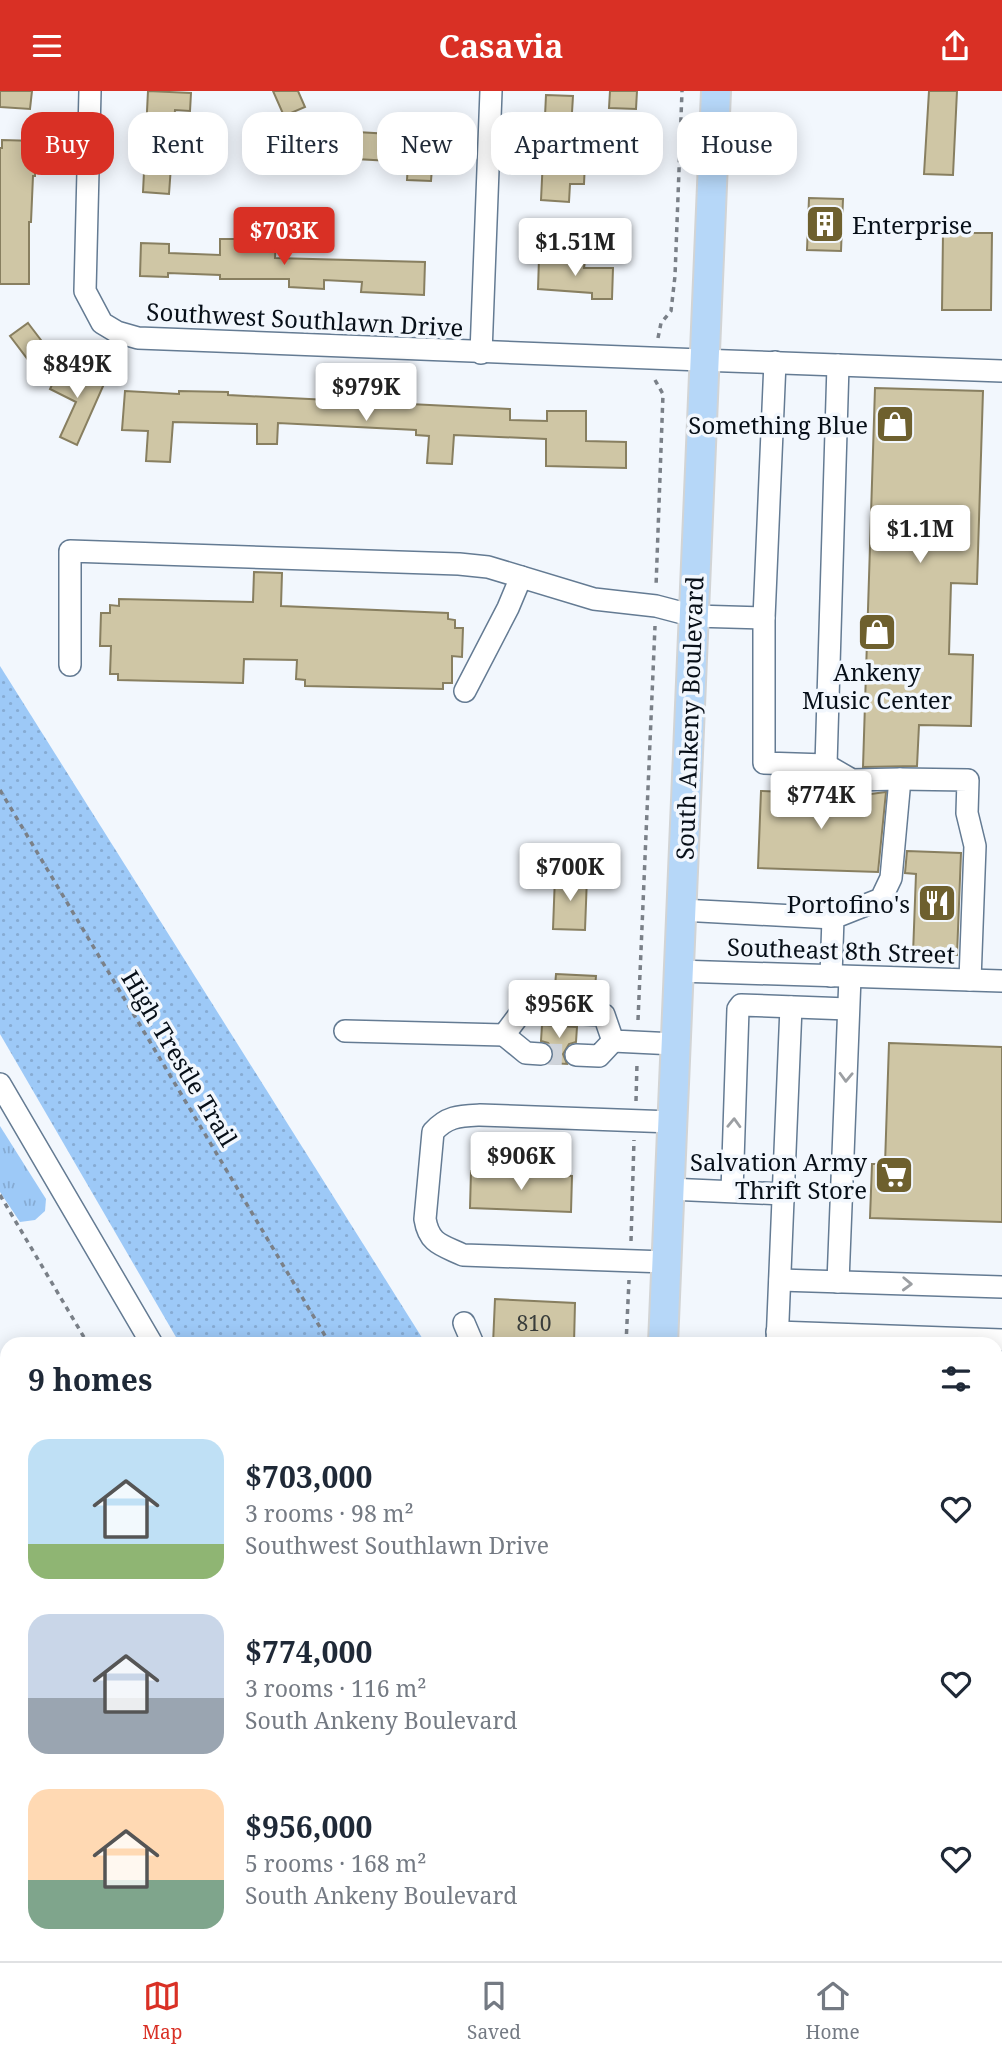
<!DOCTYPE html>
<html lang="en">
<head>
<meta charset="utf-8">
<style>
	:root { --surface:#fff; --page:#f6f6f7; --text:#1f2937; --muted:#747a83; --line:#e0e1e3; --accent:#d93025 }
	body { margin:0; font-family:"Noto Serif",serif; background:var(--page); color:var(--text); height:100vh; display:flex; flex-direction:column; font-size:26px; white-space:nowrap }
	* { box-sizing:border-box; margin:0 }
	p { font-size:23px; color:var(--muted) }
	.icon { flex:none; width:38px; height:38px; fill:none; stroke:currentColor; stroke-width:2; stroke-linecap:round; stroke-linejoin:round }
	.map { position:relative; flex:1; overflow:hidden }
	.sheet { position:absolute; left:0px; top:1246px; width:1003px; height:625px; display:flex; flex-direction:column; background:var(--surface); border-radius:21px 21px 0 0; box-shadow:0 4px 18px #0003 }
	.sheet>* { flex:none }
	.top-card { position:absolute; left:21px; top:21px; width:961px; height:63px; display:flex; gap:14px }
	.price { position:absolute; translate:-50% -60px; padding:0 16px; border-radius:7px; background:#fff; color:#222; font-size:23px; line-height:46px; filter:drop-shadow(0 2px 4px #0008) }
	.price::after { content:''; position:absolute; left:50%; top:42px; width:21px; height:16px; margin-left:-10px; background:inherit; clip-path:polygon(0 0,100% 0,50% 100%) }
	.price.active { background:var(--accent); color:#fff }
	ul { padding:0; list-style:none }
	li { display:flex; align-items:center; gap:21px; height:175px; padding:0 28px }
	li span { display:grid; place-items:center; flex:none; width:196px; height:140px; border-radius:21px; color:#555 }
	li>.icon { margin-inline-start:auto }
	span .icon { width:84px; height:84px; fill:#fffc; stroke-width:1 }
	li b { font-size:30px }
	h2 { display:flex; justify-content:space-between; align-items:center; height:84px; padding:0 28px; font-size:30px }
	.pill { padding:0 24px; border-radius:21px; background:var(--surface); box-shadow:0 4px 18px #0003; font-size:24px; line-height:63px }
	.pill.active { background:var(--accent); color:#fff }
	header { display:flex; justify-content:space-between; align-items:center; height:91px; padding:0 28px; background:var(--accent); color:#fff; font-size:32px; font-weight:700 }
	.tabs { display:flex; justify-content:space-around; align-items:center; height:98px; border-top:2px solid var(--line); background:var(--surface); font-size:19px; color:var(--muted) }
	.tabs a { display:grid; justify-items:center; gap:4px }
	.tabs .active { color:var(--accent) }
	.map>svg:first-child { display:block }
	.grass { fill:url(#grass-tufts) }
	.park { fill:url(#park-dots) }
	.garden { fill:#9dc9f7 }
	.building { fill:#cfc6a5; stroke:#887f60; stroke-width:2 }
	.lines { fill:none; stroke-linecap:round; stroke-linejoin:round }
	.minor-tunnel { stroke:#cfd4db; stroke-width:21; stroke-dasharray:21 10; stroke-linecap:butt }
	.minor-casing { stroke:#647b93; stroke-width:24 }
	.major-casing { stroke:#d2d4d5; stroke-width:32 }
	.path { stroke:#7a8088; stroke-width:3.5; stroke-dasharray:5 5; stroke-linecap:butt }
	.minor { stroke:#fff; stroke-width:21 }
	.major { stroke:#b6d7f8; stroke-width:28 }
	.oneway { stroke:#9c9fa3 }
	.labels { text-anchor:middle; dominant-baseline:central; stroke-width:7; stroke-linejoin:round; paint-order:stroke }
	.number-label { font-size:21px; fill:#393d3b }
	.poi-label { font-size:24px; fill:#070f18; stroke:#f2f7fd; text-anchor:end }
	.street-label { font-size:24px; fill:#070f18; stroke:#f2f7fd }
</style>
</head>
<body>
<header><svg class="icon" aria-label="menu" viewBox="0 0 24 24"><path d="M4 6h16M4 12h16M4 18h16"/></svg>Casavia<svg class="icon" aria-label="share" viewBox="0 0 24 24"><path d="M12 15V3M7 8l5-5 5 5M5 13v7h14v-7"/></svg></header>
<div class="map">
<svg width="1002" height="1870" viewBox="0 0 1002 1870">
	<defs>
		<pattern id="grass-tufts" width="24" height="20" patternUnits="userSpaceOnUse" patternTransform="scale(1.75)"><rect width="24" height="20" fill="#9dc9f7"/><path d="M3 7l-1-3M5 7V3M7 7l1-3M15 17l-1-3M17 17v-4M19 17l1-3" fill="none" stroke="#86abd3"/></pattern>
		<pattern id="park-dots" width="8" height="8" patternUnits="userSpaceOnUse" patternTransform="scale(1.75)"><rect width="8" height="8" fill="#9dc9f7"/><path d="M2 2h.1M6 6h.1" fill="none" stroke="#86abd3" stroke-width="1.8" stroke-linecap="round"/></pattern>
	</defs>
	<rect width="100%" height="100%" fill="#f2f7fd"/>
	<g class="grass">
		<path d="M 0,1035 L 46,1108 L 45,1120 L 35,1129 L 20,1131 L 0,1101 Z"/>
		<path d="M 7,1464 L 7,1689 L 0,1688 L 0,1465 Z"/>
		<path d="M 190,1864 L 294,1864 L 295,1870 L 191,1870 Z"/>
	</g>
	<g class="park">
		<path d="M 0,575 L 426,1253 L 180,1253 L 0,943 Z"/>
		<path d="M 363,1864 L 609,1864 L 609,1870 L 364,1870 Z"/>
		<path d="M 673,1864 L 755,1864 L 759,1870 L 673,1870 Z"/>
	</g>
	<path class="garden" d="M 0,1688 L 7,1689 L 7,1864 L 190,1864 L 191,1870 L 0,1870 Z"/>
	<g class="building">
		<path d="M 0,0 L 32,0 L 30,18 L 0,16 Z"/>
		<path d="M 148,0 L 191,2 L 190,20 L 175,19 L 169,103 L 143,101 Z"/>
		<path d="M 273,0 L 298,0 L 305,16 L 284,25 Z"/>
		<path d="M 610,0 L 637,0 L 636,18 L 609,17 Z"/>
		<path d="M 929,0 L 957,0 L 953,84 L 924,83 Z"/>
		<path d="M 546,4 L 573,5 L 569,70 L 585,71 L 584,93 L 570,93 L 569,111 L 541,109 Z"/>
		<path d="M 357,41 L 390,43 L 389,47 L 434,50 L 431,90 L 407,89 L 408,71 L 356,68 Z"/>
		<path d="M 2,49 L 36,50 L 35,85 L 33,85 L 31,131 L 29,131 L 29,193 L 0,193 L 0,57 L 2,57 Z"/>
		<path d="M 809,107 L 843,108 L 841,160 L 807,159 Z"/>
		<path d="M 943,142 L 992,142 L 991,219 L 942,219 Z"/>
		<path d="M 220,148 L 276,148 L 275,167 L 425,171 L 424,204 L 361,201 L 362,191 L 324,189 L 324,198 L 289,196 L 289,188 L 220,188 L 220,184 L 168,182 L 168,186 L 140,185 L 141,152 L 169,153 L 169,162 L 220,164 Z"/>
		<path d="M 539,167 L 585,170 L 584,177 L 613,177 L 612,208 L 592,208 L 592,202 L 538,198 Z"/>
		<path d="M 28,232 L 47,257 L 29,270 L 10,245 Z"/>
		<path d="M 62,273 L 104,293 L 77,354 L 60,346 L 76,311 L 50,298 Z"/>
		<path d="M 875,297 L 983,300 L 977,493 L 951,492 L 949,563 L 973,564 L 971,635 L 919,634 L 917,675 L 863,676 Z"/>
		<path d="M 125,300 L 179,303 L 179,300 L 228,301 L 228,304 L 510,318 L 510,329 L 547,330 L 547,320 L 586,320 L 586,350 L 626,351 L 626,377 L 546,375 L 546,348 L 454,344 L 452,373 L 427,372 L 429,345 L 416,344 L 416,339 L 278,332 L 277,353 L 257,353 L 257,333 L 173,331 L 170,371 L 146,370 L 148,340 L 122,339 Z"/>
		<path d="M 254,481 L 282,482 L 281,515 L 448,522 L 448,528 L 455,529 L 455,537 L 463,537 L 462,566 L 452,565 L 452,592 L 443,592 L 443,598 L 305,595 L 305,589 L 296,588 L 297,569 L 244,568 L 243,592 L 118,589 L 118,583 L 110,583 L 111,555 L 100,555 L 101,522 L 110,522 L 110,514 L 119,515 L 119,508 L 253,511 Z"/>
		<path d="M 761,700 L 863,704 L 886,701 L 878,781 L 758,777 Z"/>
		<path d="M 907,760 L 961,762 L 957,864 L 913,863 L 916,783 L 905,782 Z"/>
		<path d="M 555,785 L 587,786 L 585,839 L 553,838 Z"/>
		<path d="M 556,883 L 596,885 L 594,910 L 554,908 Z"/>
		<path d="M 542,934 L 577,936 L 576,951 L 569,953 L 563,963 L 567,973 L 550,972 L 554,965 L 553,958 L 548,952 L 541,950 Z"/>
		<path d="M 889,952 L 1002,956 L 1002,1131 L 870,1127 L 872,1073 L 885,1073 Z"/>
		<path d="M 471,1080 L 572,1085 L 571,1121 L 470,1117 Z"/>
		<path d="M 495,1208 L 575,1212 L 574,1253 L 493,1253 Z"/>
	</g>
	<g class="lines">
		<path class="minor-tunnel" d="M 541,963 L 576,964"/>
		<g class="minor-casing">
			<g id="minor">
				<path d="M 90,0 L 85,200 L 102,232 L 117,241 L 138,247 C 426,260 714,269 1002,280"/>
				<path d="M 481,262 L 491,0"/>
				<path d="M 775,271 L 764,527 L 764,672 L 826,674 L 838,274"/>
				<path d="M 70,574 L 70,460 L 459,473 L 488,476 L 594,508 L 656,515 L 694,525 L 764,527"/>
				<path d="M 465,600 L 508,517 L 521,486"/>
				<path d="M 826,674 L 852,689 L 900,688 L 891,787 L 881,808 L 833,827 L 831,885"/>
				<path d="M 900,688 L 968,689 L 967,722 L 975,755 L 970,889"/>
				<path d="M 681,819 L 833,827"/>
				<path d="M 678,880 L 1002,890"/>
				<path d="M 345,940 L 504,944 L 522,920 L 604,924 L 613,950 L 675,953"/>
				<path d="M 504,944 L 526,962 L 541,963"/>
				<path d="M 576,964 L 599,965 L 613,950"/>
				<path d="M 0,993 L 152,1253"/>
				<path d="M 669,1098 L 783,1103"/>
				<path d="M 732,1100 L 738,918 L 741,914 L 848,918"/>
				<path d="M 666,1171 L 463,1164 C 442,1154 429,1153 425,1128 L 433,1041 C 447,1025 460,1025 480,1024 L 672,1031"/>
				<path d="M 780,1189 L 1002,1196"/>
				<path d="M 838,1191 L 850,886"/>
				<path d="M 464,1232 L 473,1253"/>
				<path d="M 777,1241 L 1002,1249"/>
				<path d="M 777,1253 L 791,916"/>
				<path d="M 996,1299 L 1002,1299"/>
				<path d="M 996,1468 L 1002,1468"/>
				<path d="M 996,1512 L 1002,1512"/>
				<path d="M 996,1594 L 1000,1587 L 1002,1568"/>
				<path d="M 996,1791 L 1002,1791"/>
				<path d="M 328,1864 L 328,1870"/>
				<path d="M 826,1864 L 829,1870"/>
			</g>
		</g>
		<g class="major-casing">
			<g id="major">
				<path d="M 663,1253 L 716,0"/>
				<path d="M 638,1870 L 639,1864"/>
			</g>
		</g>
		<g class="path">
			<path d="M 658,247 L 661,232 L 671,220 L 675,185 L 682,0"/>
			<path d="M 655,289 L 663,303 L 656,496"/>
			<path d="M 0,699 L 330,1253"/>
			<path d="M 638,929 L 655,535"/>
			<path d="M 636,1010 L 637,972"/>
			<path d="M 0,1104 L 88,1253"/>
			<path d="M 631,1150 L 634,1049"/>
			<path d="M 626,1253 L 629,1189"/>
			<path d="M 299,1864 L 300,1870"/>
			<path d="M 676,1864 L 676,1870"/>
			<path d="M 415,1870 L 415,1864"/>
		</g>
		<use href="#minor" class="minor"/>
		<use href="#major" class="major"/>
	</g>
	<defs><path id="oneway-chevron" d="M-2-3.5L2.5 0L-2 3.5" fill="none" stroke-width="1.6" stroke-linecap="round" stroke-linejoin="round" transform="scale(1.75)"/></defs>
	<g class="oneway">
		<use href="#oneway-chevron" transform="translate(846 986) rotate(92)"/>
		<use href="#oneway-chevron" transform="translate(734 1032) rotate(-88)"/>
		<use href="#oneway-chevron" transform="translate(907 1193) rotate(2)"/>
	</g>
	<defs>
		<g id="building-square" transform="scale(2.0125)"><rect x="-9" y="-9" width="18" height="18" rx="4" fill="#6e602e" stroke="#f2f7fd"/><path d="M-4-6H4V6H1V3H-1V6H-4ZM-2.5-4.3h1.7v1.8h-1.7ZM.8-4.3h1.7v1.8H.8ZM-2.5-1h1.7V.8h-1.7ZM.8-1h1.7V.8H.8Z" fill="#fff"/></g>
		<g id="shop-square" transform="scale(2.0125)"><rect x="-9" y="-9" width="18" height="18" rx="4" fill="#6e602e" stroke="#f2f7fd"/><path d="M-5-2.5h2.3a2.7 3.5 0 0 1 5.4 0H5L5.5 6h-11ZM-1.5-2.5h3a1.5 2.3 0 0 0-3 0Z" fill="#fff"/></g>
		<g id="restaurant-square" transform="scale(2.0125)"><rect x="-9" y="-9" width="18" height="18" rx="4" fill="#6e602e" stroke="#f2f7fd"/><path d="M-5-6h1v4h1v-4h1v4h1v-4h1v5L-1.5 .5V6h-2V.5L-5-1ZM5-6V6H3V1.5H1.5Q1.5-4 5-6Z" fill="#fff"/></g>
		<g id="supermarket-square" transform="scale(2.0125)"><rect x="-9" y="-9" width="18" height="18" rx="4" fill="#6e602e" stroke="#f2f7fd"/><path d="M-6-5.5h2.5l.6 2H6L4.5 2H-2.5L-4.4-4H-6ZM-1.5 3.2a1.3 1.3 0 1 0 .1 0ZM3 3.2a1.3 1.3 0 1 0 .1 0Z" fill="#fff"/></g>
	</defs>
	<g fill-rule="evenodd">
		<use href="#building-square" x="825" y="133"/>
		<use href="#shop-square" x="895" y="333"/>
		<use href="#shop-square" x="877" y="541"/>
		<use href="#restaurant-square" x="937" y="812"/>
		<use href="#supermarket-square" x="894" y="1084"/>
	</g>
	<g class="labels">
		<g class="number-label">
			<text x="534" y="1232">810</text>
		</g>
		<g class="poi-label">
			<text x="852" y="133" text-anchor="start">Enterprise</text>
			<text x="868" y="333">Something Blue</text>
			<text x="877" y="580" text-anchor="middle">Ankeny<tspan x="877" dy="28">Music Center</tspan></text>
			<text x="910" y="812">Portofino's</text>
			<text x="867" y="1070">Salvation Army<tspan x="867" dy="28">Thrift Store</tspan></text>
		</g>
		<g class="street-label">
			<text transform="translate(305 228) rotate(3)">Southwest Southlawn Drive</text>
			<text transform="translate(689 627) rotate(-88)">South Ankeny Boulevard</text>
			<text transform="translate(841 859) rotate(2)">Southeast 8th Street</text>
			<text transform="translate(180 967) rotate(59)">High Trestle Trail</text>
		</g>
	</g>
</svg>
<b class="price active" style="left:284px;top:176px">$703K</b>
<b class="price" style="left:575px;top:187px">$1.51M</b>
<b class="price" style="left:77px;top:309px">$849K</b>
<b class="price" style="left:366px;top:332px">$979K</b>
<b class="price" style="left:920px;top:474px">$1.1M</b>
<b class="price" style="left:821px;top:740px">$774K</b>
<b class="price" style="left:570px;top:812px">$700K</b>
<b class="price" style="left:559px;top:949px">$956K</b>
<b class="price" style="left:521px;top:1101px">$906K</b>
<div class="top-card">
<a class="pill active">Buy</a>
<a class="pill">Rent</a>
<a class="pill">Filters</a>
<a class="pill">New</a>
<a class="pill">Apartment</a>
<a class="pill">House</a>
</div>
<section class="sheet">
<h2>9 homes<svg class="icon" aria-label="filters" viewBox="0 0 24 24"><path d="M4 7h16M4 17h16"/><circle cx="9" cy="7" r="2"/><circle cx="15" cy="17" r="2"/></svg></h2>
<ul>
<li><span style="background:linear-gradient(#bfe0f5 75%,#8fb573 0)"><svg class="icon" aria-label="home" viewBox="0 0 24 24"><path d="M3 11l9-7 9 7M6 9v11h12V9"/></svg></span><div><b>$703,000</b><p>3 rooms · 98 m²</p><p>Southwest Southlawn Drive</p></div><svg class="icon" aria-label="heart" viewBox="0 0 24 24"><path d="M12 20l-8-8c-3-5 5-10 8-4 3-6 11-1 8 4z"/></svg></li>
<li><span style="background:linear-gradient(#c9d6e8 60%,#9aa5b1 0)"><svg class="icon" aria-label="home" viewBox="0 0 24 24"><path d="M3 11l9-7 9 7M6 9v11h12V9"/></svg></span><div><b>$774,000</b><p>3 rooms · 116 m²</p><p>South Ankeny Boulevard</p></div><svg class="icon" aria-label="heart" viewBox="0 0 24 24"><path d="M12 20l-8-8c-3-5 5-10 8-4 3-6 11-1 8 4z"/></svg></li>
<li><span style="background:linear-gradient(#ffd9b3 65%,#7fa58c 0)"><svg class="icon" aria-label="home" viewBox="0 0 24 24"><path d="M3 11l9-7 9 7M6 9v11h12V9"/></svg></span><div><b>$956,000</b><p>5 rooms · 168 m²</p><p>South Ankeny Boulevard</p></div><svg class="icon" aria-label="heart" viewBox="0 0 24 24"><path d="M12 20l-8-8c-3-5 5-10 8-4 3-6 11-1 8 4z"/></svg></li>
</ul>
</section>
</div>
<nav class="tabs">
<a class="active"><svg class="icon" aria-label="map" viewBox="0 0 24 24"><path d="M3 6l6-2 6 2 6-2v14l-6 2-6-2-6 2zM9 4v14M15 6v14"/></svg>Map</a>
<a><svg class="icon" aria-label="saved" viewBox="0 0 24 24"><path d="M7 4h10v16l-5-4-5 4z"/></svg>Saved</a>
<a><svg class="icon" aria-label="home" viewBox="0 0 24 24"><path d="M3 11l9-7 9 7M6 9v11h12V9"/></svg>Home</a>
</nav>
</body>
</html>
